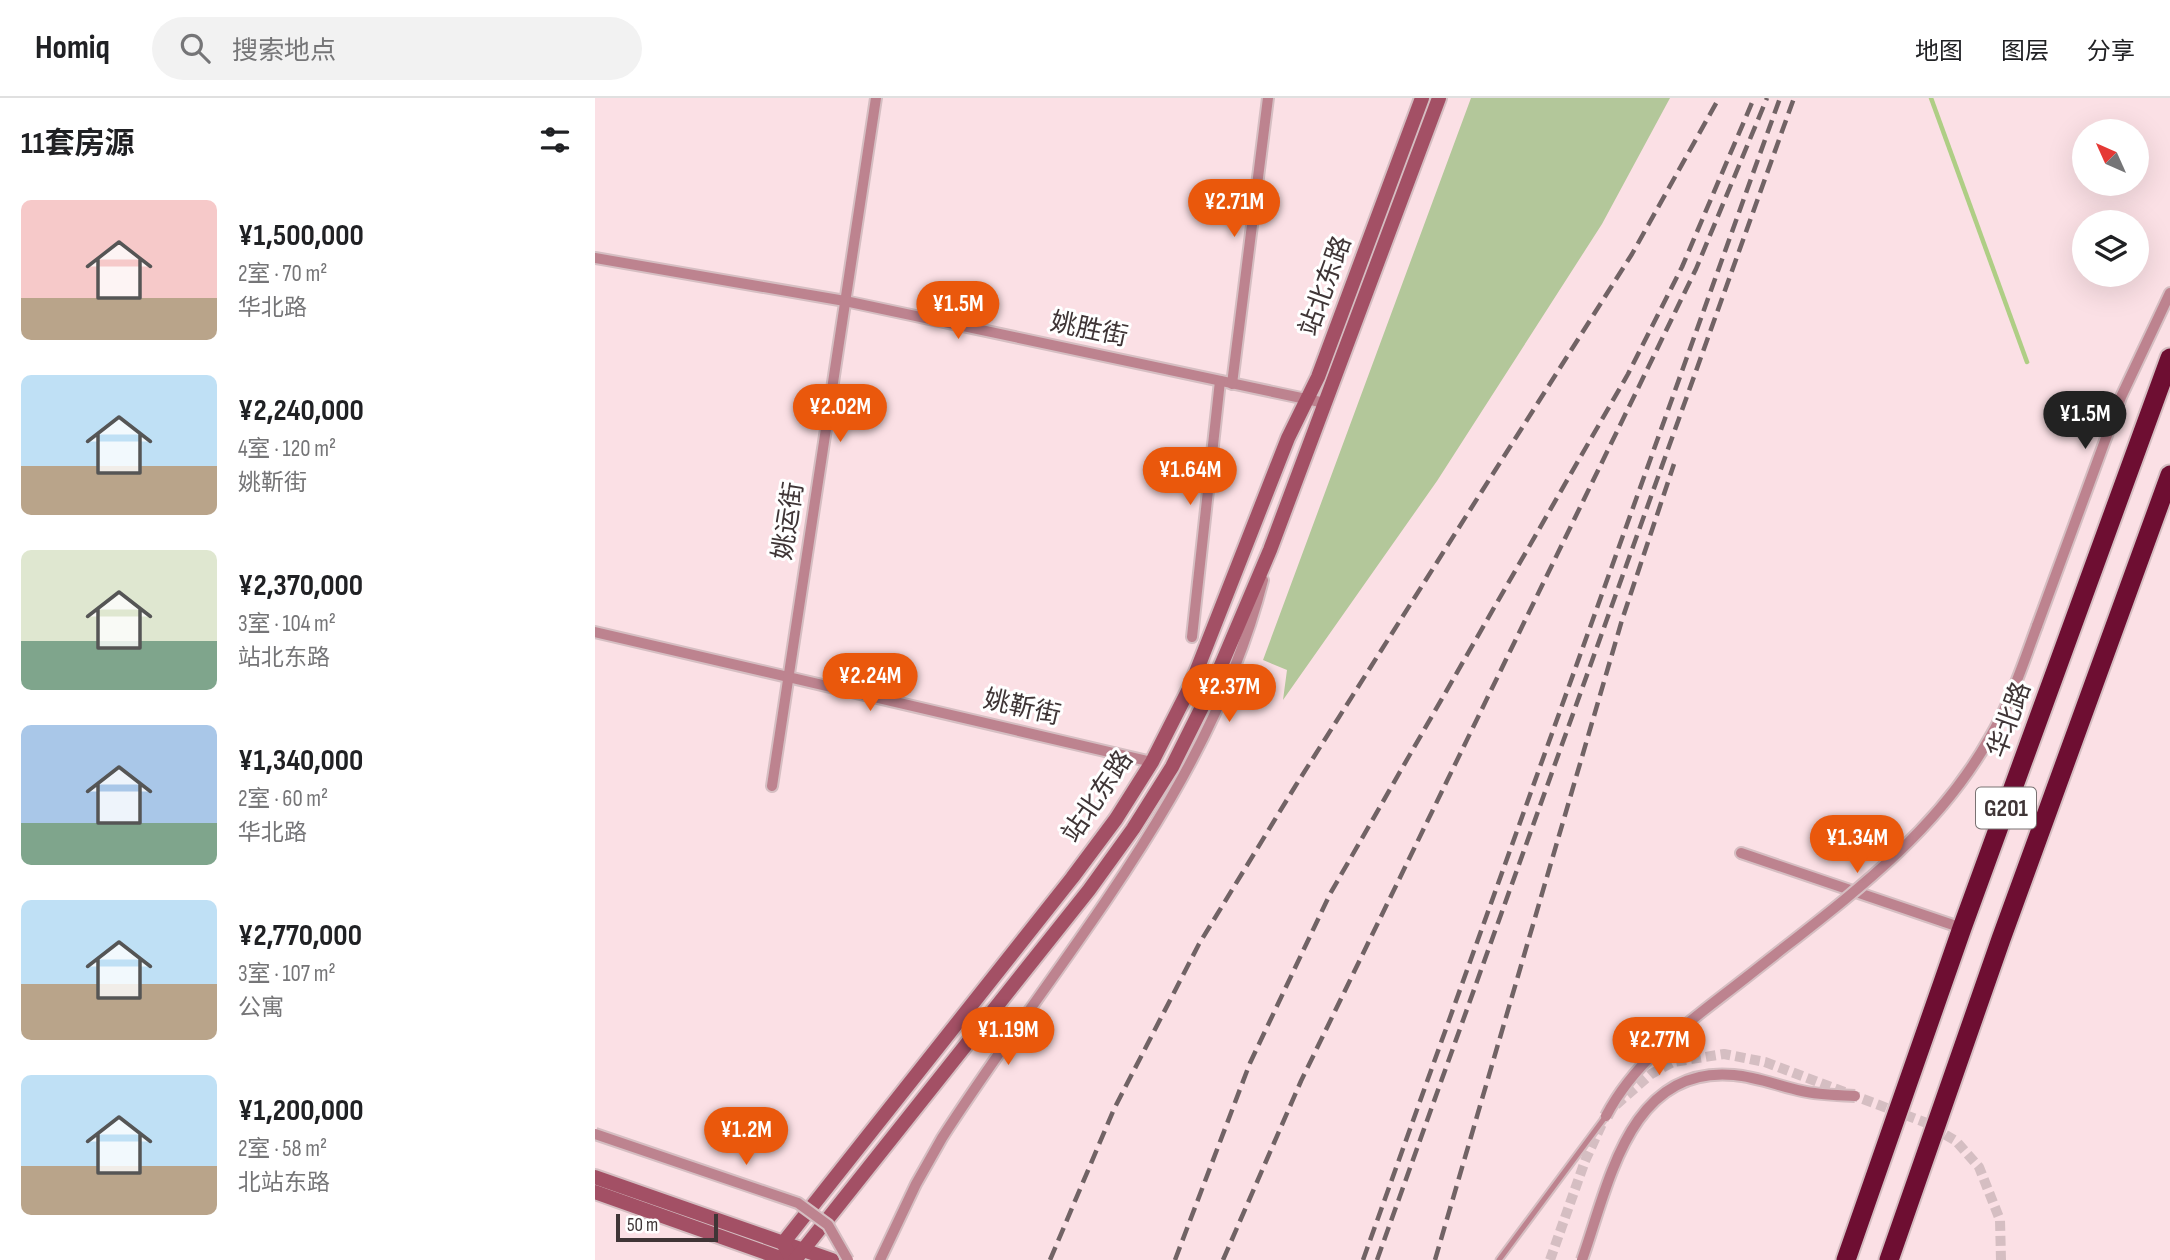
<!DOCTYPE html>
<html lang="zh">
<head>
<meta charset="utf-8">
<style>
	:root { --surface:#fff; --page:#f2f2f2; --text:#202124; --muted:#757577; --line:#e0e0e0; --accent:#ea580c }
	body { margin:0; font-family:"Sofia Sans Condensed","Noto Sans SC",sans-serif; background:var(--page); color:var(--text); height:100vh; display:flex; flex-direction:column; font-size:26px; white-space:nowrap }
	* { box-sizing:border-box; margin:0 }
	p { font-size:23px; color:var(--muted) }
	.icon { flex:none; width:38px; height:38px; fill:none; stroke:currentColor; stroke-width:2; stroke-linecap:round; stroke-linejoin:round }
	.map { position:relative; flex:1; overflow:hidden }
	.sheet { display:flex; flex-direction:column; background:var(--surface); width:595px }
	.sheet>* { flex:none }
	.needle { width:46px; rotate:315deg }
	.tools { position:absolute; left:1477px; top:21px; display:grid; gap:14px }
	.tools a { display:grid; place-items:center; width:77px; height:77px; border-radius:50%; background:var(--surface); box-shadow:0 7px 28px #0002; font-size:35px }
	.scale { position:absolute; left:21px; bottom:18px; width:102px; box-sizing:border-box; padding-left:7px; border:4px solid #3f3536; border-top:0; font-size:19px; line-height:24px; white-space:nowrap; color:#3f3536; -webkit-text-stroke:5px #fff; paint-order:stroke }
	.price { position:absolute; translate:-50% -60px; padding:0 16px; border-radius:24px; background:var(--accent); color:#fff; font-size:23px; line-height:46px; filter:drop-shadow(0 2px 4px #0008) }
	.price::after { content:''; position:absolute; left:50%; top:42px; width:21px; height:16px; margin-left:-10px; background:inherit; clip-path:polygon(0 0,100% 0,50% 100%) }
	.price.active { background:#222; color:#fff }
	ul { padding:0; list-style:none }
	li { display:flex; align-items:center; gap:21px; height:175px; padding:0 21px }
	li span { display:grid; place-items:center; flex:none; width:196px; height:140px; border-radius:10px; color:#555 }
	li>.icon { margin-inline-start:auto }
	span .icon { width:84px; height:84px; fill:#fffc; stroke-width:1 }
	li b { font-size:30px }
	h2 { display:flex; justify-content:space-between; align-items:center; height:84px; padding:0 21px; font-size:30px }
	header { display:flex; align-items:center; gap:42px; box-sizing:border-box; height:98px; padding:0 35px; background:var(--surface); border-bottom:2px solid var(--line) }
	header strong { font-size:33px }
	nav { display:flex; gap:38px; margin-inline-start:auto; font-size:24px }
	.search { width:490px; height:63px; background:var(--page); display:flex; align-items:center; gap:18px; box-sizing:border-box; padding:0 24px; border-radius:38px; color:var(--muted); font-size:26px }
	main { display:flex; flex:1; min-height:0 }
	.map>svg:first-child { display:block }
	.green { fill:#b3c79a }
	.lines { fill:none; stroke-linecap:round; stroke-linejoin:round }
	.stream { stroke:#afce85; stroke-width:4.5 }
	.street-tunnel { stroke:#d5bec2; stroke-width:10; stroke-dasharray:10 5; stroke-linecap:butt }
	.lane-casing { stroke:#d5bec2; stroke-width:9 }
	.street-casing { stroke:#d5bec2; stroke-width:14 }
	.secondary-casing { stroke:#d5bec2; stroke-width:18 }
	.highway-casing { stroke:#d5bec2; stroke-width:23 }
	.lane { stroke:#bd838f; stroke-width:5 }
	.street { stroke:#bd838f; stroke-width:10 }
	.secondary { stroke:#a35065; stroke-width:14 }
	.highway { stroke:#6e0e32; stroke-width:19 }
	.rail { stroke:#716365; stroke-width:4.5; stroke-dasharray:14 7; stroke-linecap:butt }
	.street-bridge-casing { stroke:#d5bec2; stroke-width:14; stroke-linecap:butt }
	.street-bridge { stroke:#bd838f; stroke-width:10 }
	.labels { text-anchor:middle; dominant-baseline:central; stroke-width:6; stroke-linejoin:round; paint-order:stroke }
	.shield { fill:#fff; stroke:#797272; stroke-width:2 }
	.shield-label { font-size:24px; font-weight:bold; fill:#3f3536 }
	.street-label { font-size:26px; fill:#3f3536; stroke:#fff }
</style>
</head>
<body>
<header>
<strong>Homiq</strong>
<div class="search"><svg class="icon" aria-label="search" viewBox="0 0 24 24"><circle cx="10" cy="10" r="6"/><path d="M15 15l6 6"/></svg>搜索地点</div>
<nav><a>地图</a><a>图层</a><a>分享</a></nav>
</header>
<main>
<section class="sheet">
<h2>11套房源<svg class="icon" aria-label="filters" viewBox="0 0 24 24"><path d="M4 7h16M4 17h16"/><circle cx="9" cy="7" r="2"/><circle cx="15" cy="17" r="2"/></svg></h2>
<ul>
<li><span style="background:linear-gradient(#f6c9c9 70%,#b9a48a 0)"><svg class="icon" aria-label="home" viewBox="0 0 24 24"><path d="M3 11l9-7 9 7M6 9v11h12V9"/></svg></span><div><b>¥1,500,000</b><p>2室 · 70 m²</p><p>华北路</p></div></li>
<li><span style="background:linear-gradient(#bfe0f5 65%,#b9a48a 0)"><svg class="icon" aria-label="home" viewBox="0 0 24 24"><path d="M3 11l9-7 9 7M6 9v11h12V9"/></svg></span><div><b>¥2,240,000</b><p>4室 · 120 m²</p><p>姚靳街</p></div></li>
<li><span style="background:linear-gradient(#dfe7d0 65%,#7fa58c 0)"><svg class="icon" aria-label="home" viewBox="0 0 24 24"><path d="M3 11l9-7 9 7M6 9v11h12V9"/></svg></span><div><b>¥2,370,000</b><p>3室 · 104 m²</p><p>站北东路</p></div></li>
<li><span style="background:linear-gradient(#a9c7e8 70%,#7fa58c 0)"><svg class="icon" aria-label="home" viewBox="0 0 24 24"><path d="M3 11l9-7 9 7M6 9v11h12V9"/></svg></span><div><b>¥1,340,000</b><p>2室 · 60 m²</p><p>华北路</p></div></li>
<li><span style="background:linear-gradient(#bfe0f5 60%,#b9a48a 0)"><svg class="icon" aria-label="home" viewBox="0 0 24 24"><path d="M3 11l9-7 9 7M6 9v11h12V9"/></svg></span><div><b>¥2,770,000</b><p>3室 · 107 m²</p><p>公寓</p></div></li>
<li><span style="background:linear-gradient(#bfe0f5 65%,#b9a48a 0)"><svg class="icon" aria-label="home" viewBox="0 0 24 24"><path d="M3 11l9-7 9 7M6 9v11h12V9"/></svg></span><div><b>¥1,200,000</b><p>2室 · 58 m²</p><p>北站东路</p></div></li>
</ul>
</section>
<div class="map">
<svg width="1575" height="1162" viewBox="0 0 1575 1162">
	<rect width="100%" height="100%" fill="#fbe0e5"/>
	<path class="green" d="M 876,0 L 1075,0 L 1007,126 L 842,383 L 688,602 L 692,572 L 668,562 Z"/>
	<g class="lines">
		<path class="stream" d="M 1336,0 L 1432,264"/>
		<g class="street-tunnel">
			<path d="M 1021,1007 L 1056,976 L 1078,964 L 1129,956 L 1170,964 L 1329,1024 L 1361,1043 L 1384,1069 L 1405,1122 L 1406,1162"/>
			<path d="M 955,1162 L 990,1063 L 1010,1019"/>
		</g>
		<g class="lane-casing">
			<path id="lane" d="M 904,1162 L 1011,1018"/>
		</g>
		<g class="street-casing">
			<g id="street">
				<path d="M 0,160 L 250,203 L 730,305"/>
				<path d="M 637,286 L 673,0"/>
				<path d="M 1442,528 L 1526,299 L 1575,195"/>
				<path d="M 0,534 L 557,664"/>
				<path d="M 597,539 L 625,283"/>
				<path d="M 177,688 L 281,0"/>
				<path d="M 1146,755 L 1367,830"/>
				<path d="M 285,1162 L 321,1086 L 347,1040 C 463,859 614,695 668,482"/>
			</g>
		</g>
		<g class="secondary-casing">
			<g id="secondary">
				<path d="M 0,1079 L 237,1162"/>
				<path d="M 0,1094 L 191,1162"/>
				<path d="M 197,1162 L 188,1145 L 477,780 L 521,721 L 557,664 L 596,587 L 693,340 L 723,279 L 827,0"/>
				<path d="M 200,1162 L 494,792 L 538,731 L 577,669 L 616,591 L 675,452 L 844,0"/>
			</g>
		</g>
		<g class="highway-casing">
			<g id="highway">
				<path d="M 1251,1162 L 1367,830 L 1575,260"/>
				<path d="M 1294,1162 L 1406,841 L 1575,377"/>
			</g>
		</g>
		<use href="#lane" class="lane"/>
		<use href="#street" class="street"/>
		<use href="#secondary" class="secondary"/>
		<use href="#highway" class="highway"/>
		<g class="rail">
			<path d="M 455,1162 L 519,1011 L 604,846 L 701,687 L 1037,156 L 1124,0"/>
			<path d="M 580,1162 L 655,965 L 735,796 L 1033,276 L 1087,169 L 1159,0"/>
			<path d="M 628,1162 L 706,983 L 1101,171 L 1172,0"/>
			<path d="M 768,1162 L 1185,0"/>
			<path d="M 782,1162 L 1199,0"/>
			<path d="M 840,1162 L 1027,522 L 1079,366"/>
		</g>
		<g class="street-bridge-casing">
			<g id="street-bridge">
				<path d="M 1011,1018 C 1043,957 1100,920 1153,878 C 1242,807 1337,742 1394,641 C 1415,606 1428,566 1442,528"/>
				<path d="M 0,1036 L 203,1105 L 233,1127 L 253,1162"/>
				<path d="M 987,1162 C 1014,1086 1034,967 1139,977 C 1162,979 1184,988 1207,993 C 1224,997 1242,997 1260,998"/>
			</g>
		</g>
		<use href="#street-bridge" class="street-bridge"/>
	</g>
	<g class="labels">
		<rect class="shield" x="1381" y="689.5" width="60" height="41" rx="5"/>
		<g class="shield-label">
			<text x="1411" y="710">G201</text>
		</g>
		<g class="street-label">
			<text transform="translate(731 188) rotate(-70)">站北东路</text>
			<text transform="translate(494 232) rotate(12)">姚胜街</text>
			<text transform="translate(194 423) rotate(-81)">姚运街</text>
			<text transform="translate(427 610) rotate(13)">姚靳街</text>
			<text transform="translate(1415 622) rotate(-70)">华北路</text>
			<text transform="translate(503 699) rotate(-56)">站北东路</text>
		</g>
	</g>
</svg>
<div class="tools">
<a><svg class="needle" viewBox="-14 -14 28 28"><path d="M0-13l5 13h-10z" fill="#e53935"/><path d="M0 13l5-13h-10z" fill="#757577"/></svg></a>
<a><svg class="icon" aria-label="layers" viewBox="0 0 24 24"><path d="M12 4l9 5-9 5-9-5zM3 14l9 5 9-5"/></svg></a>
</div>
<div class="scale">50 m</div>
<b class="price" style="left:639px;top:141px">¥2.71M</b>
<b class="price" style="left:363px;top:243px">¥1.5M</b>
<b class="price" style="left:245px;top:346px">¥2.02M</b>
<b class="price active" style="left:1490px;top:353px">¥1.5M</b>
<b class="price" style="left:595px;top:409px">¥1.64M</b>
<b class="price" style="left:275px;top:615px">¥2.24M</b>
<b class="price" style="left:634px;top:626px">¥2.37M</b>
<b class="price" style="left:1262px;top:777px">¥1.34M</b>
<b class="price" style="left:413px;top:969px">¥1.19M</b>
<b class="price" style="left:1064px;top:979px">¥2.77M</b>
<b class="price" style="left:151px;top:1069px">¥1.2M</b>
</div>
</main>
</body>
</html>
